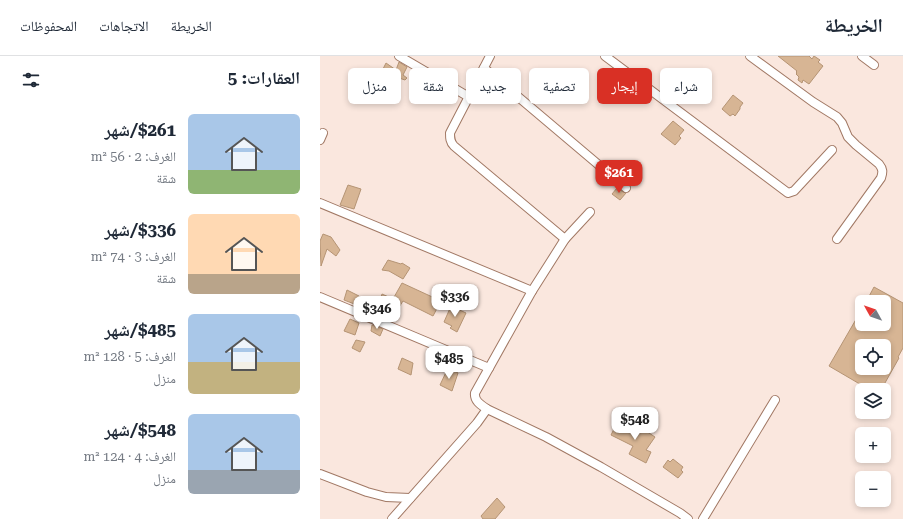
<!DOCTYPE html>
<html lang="ar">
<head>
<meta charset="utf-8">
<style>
	:root { --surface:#fff; --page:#f2f2f3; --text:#1f2937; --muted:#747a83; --line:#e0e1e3; --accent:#d93025 }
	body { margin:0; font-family:"Roboto Serif","Noto Naskh Arabic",serif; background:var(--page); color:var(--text); direction:rtl; height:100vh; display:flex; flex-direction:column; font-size:15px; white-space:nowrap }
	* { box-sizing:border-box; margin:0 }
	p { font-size:13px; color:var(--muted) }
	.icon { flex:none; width:22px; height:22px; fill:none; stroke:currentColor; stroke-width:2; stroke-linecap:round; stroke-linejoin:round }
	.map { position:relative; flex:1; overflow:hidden; direction:ltr }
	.side { display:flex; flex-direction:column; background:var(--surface); width:320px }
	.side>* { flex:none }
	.top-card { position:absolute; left:12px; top:12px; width:380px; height:36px; direction:rtl; display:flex; gap:8px }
	.needle { width:26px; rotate:310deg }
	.fabs { position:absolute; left:535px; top:239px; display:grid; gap:8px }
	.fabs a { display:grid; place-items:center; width:36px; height:36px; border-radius:6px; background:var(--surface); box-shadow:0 2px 6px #0003; font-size:20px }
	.price { position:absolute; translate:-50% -34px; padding:0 9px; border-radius:8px; background:#fff; color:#222; font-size:13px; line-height:26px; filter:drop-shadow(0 1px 2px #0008) }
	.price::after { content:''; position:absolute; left:50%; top:24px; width:12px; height:9px; margin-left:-6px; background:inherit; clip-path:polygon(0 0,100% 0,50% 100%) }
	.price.active { background:var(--accent); color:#fff }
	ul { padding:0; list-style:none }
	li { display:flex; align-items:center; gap:12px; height:100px; padding:0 20px }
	li span { display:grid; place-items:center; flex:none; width:112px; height:80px; border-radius:6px; color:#555 }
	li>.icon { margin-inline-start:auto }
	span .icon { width:48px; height:48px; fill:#fffc; stroke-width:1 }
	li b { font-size:17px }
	h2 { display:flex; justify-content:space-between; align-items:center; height:48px; padding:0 20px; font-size:17px }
	.pill { padding:0 14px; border-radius:6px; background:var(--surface); box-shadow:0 2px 6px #0003; font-size:14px; line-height:36px }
	.pill.active { background:var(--accent); color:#fff }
	header { display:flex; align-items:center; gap:24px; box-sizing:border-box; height:56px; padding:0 20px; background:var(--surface); border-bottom:1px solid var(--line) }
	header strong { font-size:19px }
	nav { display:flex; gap:22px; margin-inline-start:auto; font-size:14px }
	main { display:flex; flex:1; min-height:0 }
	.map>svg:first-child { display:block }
	.building { fill:#d7b594; stroke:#b59474; fill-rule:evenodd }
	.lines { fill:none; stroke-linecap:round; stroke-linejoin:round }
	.street-casing { stroke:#a17864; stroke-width:10 }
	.street { stroke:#fff; stroke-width:8 }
</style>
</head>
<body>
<header>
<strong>الخريطة</strong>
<nav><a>الخريطة</a><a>الاتجاهات</a><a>المحفوظات</a></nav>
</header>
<main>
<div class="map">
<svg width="583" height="463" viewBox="0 0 583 463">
	<rect width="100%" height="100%" fill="#fae7de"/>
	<g class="building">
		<path d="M 458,0 L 489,0 L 492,3 L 494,0 L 500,4 L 498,6 L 503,10 L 489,28 L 483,24 L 482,27 L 478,24 L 479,21 L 476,18 L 477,17 L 476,16 L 477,15 Z"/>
		<path d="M 79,6 L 87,11 L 83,19 L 87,22 L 85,24 L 73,20 L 74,19 L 63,13 L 66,7 L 76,14 Z"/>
		<path d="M 359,15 L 370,24 L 369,25 L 370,27 L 366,32 L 368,33 L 363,39 L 357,34 L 356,36 L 351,32 L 354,28 L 350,25 Z"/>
		<path d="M 413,39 L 423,47 L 420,51 L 420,53 L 415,60 L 413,58 L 410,60 L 402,53 Z"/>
		<path d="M 353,65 L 364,74 L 359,80 L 361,82 L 355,89 L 341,78 Z"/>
		<path d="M 28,129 L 41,133 L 34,153 L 20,149 Z"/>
		<path d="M 297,132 L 303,136 L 306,137 L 300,144 L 292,138 Z"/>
		<path d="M 3,178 L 11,181 L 20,194 L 16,200 L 7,193 L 1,210 L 0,185 Z"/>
		<path d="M 68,204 L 81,208 L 82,207 L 90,212 L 83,223 L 69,215 L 62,214 Z"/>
		<path d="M 82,227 L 121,245 L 113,260 L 83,245 L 74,259 L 57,255 L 62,238 L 73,243 Z"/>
		<path d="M 554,231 L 583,247 L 583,292 L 578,301 L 579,302 L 561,334 L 550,334 L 509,310 L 542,253 L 542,268 L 564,268 L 564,246 L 546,246 ZM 542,290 L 564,290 L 564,312 L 542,312 Z"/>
		<path d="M 27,234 L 39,240 L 37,249 L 24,244 Z"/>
		<path d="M 131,250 L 146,257 L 137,276 L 130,272 L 132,270 L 124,266 Z"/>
		<path d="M 30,263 L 39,267 L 35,279 L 24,275 Z"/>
		<path d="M 52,269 L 63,273 L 60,280 L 51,275 Z"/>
		<path d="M 36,284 L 45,286 L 40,296 L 32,292 Z"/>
		<path d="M 82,302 L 93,307 L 91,319 L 78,313 Z"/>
		<path d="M 128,312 L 138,317 L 132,335 L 120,329 Z"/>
		<path d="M 297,367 L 305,371 L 307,370 L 317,375 L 320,371 L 335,381 L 326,394 L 331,396 L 326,407 L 309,398 L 313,390 L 291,379 Z"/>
		<path d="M 353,403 L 363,411 L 361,414 L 363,416 L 358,422 L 343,411 L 348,404 L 350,406 Z"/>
		<path d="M 177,442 L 185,451 L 175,463 L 163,463 L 161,460 Z"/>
	</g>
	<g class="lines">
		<g class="street-casing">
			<g id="street">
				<path d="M 79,0 L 149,41"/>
				<path d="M 170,0 L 130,77 C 130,82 130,86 134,90 L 245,183 L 270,156"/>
				<path d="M 285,0 L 468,137 L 474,135 L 512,94"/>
				<path d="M 430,0 L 493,46 L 517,61 L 522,67 L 528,81 L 536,89 L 559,108 C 563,113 563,116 561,122 L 517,183"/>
				<path d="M 542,0 L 554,9"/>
				<path d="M 164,12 L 306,132"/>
				<path d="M 0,84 L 3,77"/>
				<path d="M 0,147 L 212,235"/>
				<path d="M 0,241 L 169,312 L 212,235 L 245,183"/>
				<path d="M 169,312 L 155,337 C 154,345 161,349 167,353 L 226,381 L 281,411 L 360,457 L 368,463"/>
				<path d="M 0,418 L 47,436 L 66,441 L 90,442"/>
				<path d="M 72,463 L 157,367 L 167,353"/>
				<path d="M 383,463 L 455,344"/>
			</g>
		</g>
		<use href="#street" class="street"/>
	</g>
</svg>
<div class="fabs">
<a><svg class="needle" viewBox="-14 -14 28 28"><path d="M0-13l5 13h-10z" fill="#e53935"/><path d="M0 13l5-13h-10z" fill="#747a83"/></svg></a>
<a><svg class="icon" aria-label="locate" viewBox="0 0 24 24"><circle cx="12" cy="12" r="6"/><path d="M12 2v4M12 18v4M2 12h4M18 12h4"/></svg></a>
<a><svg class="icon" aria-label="layers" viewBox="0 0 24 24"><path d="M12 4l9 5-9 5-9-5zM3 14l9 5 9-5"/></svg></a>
<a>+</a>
<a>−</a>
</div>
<b class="price active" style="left:299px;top:138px">$261</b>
<b class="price" style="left:135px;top:262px">$336</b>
<b class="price" style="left:57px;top:274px">$346</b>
<b class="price" style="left:129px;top:324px">$485</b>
<b class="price" style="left:315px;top:385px">$548</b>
<div class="top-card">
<a class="pill">شراء</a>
<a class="pill active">إيجار</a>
<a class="pill">تصفية</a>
<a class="pill">جديد</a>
<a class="pill">شقة</a>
<a class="pill">منزل</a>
</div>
</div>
<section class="side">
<h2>العقارات: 5<svg class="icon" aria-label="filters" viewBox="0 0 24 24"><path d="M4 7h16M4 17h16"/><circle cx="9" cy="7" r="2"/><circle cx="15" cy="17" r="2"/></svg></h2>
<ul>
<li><span style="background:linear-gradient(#a9c7e8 70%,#8fb573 0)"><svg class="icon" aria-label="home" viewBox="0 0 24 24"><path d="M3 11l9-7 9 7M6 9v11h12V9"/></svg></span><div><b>$261/شهر</b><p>الغرف: 2 · 56 m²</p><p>شقة</p></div></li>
<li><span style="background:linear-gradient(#ffd9b3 75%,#b9a48a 0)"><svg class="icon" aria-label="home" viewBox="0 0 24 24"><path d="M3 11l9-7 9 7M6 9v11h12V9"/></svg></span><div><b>$336/شهر</b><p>الغرف: 3 · 74 m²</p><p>شقة</p></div></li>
<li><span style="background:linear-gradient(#a9c7e8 60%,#c2b280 0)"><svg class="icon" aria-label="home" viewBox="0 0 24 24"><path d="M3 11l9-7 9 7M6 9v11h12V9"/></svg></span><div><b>$485/شهر</b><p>الغرف: 5 · 128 m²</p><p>منزل</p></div></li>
<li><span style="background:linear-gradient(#a9c7e8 70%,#9aa5b1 0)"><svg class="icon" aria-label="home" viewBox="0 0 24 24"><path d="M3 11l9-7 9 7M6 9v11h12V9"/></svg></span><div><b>$548/شهر</b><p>الغرف: 4 · 124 m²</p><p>منزل</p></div></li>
</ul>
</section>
</main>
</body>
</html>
